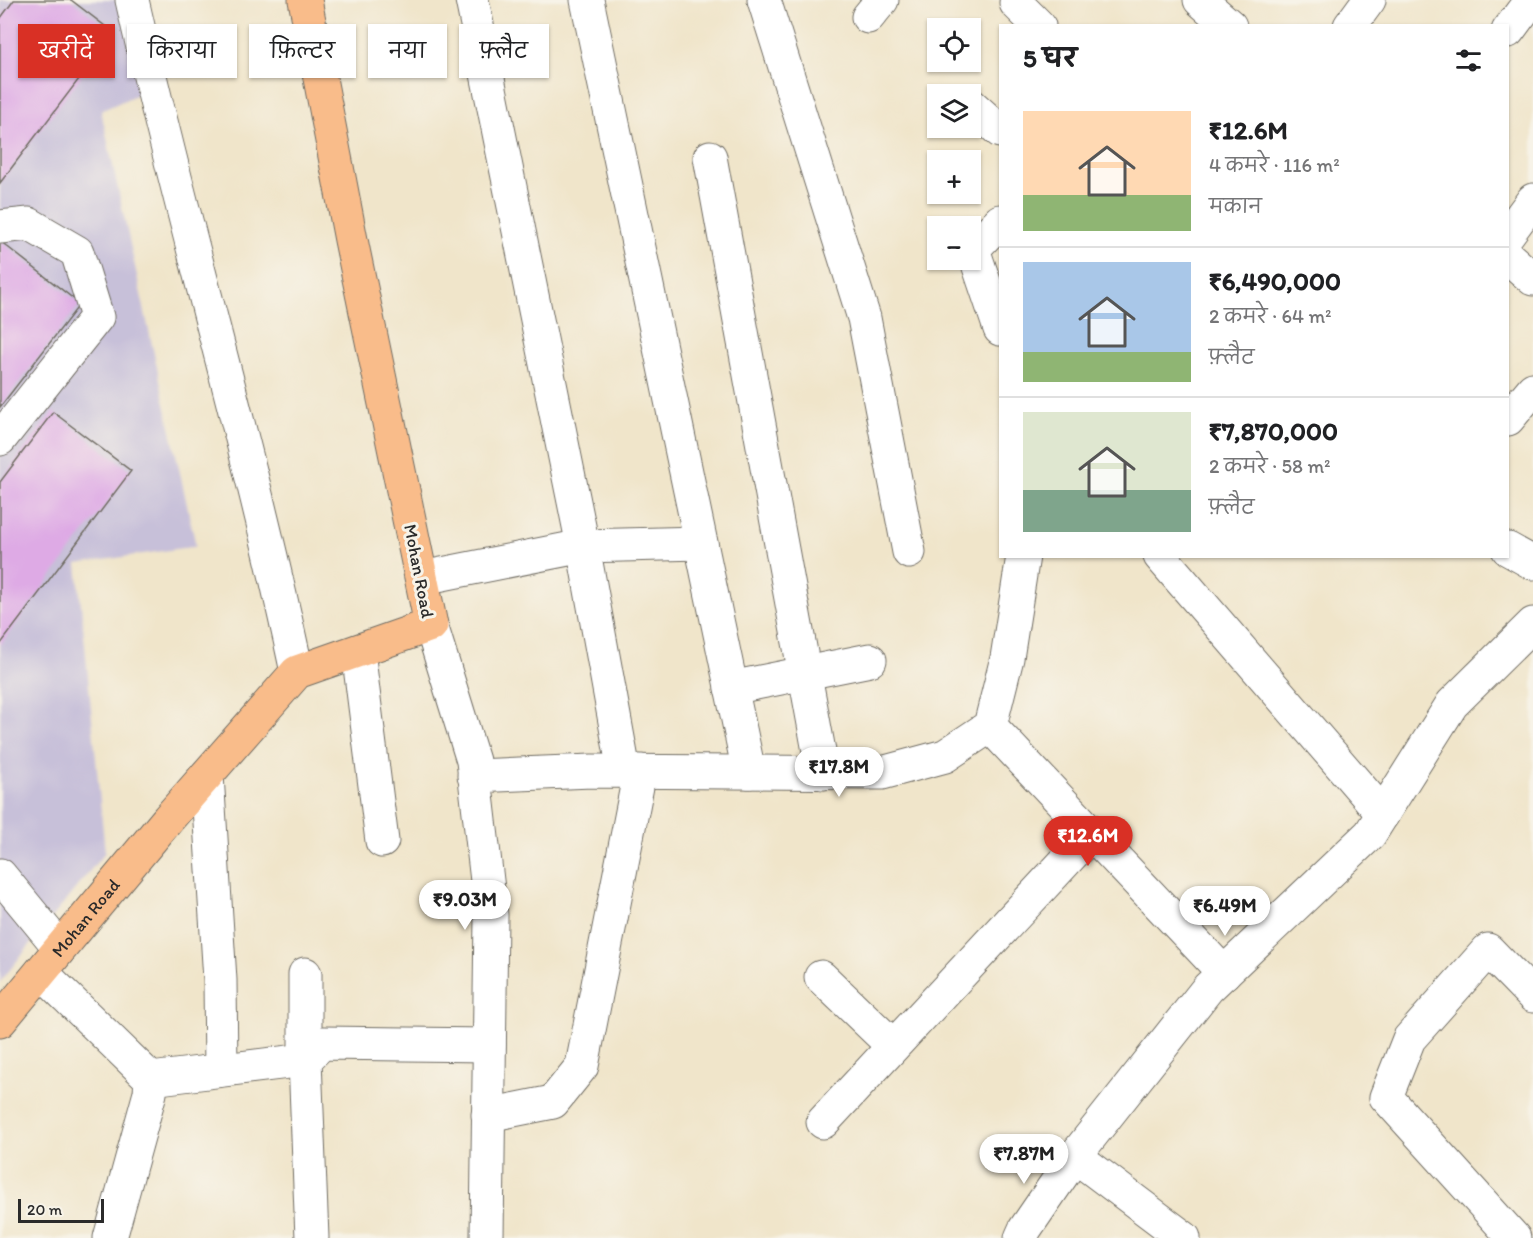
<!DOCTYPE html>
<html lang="hi">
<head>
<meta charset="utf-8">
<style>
	:root { --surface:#fff; --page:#f6f6f6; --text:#202124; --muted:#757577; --line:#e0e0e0; --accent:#d93025 }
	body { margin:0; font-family:Itim,"Playpen Sans Deva",sans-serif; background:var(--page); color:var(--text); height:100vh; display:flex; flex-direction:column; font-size:22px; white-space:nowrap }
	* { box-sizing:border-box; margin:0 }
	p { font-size:20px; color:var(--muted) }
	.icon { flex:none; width:33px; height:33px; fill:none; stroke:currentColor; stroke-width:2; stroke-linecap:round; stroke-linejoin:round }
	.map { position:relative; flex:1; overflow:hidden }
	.panel { position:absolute; left:999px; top:24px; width:510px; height:534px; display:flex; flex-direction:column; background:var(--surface); border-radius:0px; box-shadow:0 2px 4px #0004 }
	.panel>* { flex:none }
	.hud { position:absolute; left:18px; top:24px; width:570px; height:54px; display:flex; gap:12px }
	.fabs { position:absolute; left:927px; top:18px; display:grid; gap:12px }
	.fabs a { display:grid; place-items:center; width:54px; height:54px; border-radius:0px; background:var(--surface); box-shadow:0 2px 4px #0004; font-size:30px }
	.scale { position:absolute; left:18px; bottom:15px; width:86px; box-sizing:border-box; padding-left:6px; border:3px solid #2b2b2b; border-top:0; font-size:16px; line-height:21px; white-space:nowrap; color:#2b2b2b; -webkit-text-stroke:4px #f7f3e8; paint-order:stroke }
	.price { position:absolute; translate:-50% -51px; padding:0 14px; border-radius:21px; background:#fff; color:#222; font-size:20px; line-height:39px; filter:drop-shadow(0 2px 3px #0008) }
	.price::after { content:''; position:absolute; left:50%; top:36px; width:18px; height:14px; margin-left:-9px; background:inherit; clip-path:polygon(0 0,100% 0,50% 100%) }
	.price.current { background:var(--accent); color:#fff }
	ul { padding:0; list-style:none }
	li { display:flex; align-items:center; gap:18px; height:150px; padding:0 24px }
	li+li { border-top:2px solid var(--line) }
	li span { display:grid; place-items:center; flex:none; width:168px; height:120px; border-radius:0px; color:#555 }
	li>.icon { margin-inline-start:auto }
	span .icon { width:72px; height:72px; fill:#fffc; stroke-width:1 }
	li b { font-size:26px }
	h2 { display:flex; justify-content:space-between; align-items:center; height:72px; padding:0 24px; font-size:26px }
	.tag { padding:0 21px; border-radius:0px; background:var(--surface); box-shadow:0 2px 4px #0004; font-size:21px; line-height:54px }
	.tag.current { background:var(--accent); color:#fff }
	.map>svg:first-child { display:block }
	.industrial { fill:#c7c0d9 }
	.building { fill:#deaae5 }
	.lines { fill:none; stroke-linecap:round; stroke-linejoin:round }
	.minor-casing { stroke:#706c63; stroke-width:35 }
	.major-casing { stroke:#706c63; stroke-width:35 }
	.minor { stroke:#fff; stroke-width:33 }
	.major { stroke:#f9bc8a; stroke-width:33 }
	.labels { text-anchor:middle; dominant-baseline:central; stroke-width:6; stroke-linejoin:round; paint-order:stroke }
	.street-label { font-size:18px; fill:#2b2b2b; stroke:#f7f3e8 }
</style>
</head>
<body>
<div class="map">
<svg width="1533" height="1238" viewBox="0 0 1533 1238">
	<rect width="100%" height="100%" fill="#f7f3e8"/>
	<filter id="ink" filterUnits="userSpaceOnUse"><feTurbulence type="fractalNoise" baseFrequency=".0167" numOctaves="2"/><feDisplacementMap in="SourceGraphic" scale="12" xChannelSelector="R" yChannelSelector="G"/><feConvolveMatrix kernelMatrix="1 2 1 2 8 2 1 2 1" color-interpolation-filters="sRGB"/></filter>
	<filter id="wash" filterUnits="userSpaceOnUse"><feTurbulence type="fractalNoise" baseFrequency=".008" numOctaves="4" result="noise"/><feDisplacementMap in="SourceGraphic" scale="24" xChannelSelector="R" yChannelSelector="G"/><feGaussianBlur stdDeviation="1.35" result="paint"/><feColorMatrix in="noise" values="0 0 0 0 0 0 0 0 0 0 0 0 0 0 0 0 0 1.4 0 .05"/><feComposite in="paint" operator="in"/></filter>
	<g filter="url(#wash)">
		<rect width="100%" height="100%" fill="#f0e5ca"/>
		<path class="industrial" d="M 0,0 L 120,0 L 142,92 L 101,111 L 196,546 L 77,564 L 105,852 L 0,982 Z"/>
		<g id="blocks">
			<g class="building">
				<path d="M 14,0 L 71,0 L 114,33 L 0,183 L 0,19 Z"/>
				<path d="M 0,241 L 80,304 L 0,407 Z"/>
				<path d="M 53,412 L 131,471 L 0,645 L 0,482 Z"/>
			</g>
		</g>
	</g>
	<g filter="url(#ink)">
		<use href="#blocks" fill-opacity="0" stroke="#706c63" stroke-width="1.5"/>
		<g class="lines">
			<g class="minor-casing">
				<g id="minor">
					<path d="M 132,0 C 183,225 249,446 297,672"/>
					<path d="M 472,0 L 583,546 L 624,771"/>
					<path d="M 587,0 L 749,772"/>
					<path d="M 764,0 L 864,318 L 909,552"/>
					<path d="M 1200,0 L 1230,26"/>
					<path d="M 1016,3 L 1039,26"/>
					<path d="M 868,17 L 882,0"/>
					<path d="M 1350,26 L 1369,0"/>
					<path d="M 1508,31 L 1531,0"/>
					<path d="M 970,104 L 1000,131"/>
					<path d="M 710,157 L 823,773"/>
					<path d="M 1000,221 L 973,249 L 1000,329"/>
					<path d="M 0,227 L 29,224 L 77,252 L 97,317 L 0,439"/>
					<path d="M 1508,234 L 1533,200"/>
					<path d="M 1508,257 L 1533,279"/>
					<path d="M 1508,419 L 1533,389"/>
					<path d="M 1508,549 L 1533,563"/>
					<path d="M 1160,556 L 1383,814"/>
					<path d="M 422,578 L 583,546 L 701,543"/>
					<path d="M 431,625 L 473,761 L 491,915 L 487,1238"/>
					<path d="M 358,651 L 382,841"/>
					<path d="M 731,688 L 870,660"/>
					<path d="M 990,726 L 1224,973"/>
					<path d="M 207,775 L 220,980 L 221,1070"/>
					<path d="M 474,776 L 592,771 L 882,773 L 945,756 L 990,726 L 1007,658 L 1023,556"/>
					<path d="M 0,875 L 60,948"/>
					<path d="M 41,972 L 151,1079 L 305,1060 L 322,1043 L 489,1045"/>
					<path d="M 305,974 L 305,1060 L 312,1238"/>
					<path d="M 821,977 L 893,1046"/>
					<path d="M 488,1115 L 553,1102 L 582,1066 L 640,771"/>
					<path d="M 823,1122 L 1092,833"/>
					<path d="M 110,1238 L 150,1093 L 151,1079"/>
					<path d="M 1021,1238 L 1025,1229 L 1075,1156"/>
					<path d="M 1184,1238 L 1075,1156 L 1208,988 L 1370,834 L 1452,704 L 1533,624"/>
					<path d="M 1514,1238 L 1386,1097 L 1409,1039 L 1488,950 L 1533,996"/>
				</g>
			</g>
			<g class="major-casing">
				<g id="major">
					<path id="s1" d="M 0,1021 L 168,819 L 297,672 L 431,625 L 351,240 L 305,0"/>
				</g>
			</g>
			<use href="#minor" class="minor"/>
			<use href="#major" class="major"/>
		</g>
	</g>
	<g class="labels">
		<g class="street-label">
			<text transform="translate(419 571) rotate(79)">Mohan Road</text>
			<text stroke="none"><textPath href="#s1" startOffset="134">Mohan Road</textPath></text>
		</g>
	</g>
</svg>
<div class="fabs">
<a><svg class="icon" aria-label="locate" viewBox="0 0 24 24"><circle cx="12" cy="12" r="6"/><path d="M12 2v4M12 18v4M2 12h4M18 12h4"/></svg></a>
<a><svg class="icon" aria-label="layers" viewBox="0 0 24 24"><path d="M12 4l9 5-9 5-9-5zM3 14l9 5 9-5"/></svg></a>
<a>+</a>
<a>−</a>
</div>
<div class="scale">20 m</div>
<b class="price" style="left:839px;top:798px">₹17.8M</b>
<b class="price current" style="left:1088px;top:867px">₹12.6M</b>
<b class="price" style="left:465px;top:931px">₹9.03M</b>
<b class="price" style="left:1225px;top:937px">₹6.49M</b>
<b class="price" style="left:1024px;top:1185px">₹7.87M</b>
<div class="hud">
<a class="tag current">खरीदें</a>
<a class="tag">किराया</a>
<a class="tag">फ़िल्टर</a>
<a class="tag">नया</a>
<a class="tag">फ़्लैट</a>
</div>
<section class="panel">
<h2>5 घर<svg class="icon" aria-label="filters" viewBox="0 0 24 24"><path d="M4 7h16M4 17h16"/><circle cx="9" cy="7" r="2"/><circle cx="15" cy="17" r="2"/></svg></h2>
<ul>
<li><span style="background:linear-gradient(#ffd9b3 70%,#8fb573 0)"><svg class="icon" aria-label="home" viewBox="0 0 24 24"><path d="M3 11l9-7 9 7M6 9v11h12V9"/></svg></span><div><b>₹12.6M</b><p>4 कमरे · 116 m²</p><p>मकान</p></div></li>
<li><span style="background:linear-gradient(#a9c7e8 75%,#8fb573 0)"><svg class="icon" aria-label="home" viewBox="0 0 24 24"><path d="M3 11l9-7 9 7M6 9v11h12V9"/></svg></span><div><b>₹6,490,000</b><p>2 कमरे · 64 m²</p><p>फ़्लैट</p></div></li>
<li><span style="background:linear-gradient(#dfe7d0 65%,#7fa58c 0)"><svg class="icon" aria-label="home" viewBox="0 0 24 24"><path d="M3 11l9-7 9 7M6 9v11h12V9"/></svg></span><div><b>₹7,870,000</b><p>2 कमरे · 58 m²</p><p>फ़्लैट</p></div></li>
</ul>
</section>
</div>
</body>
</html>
